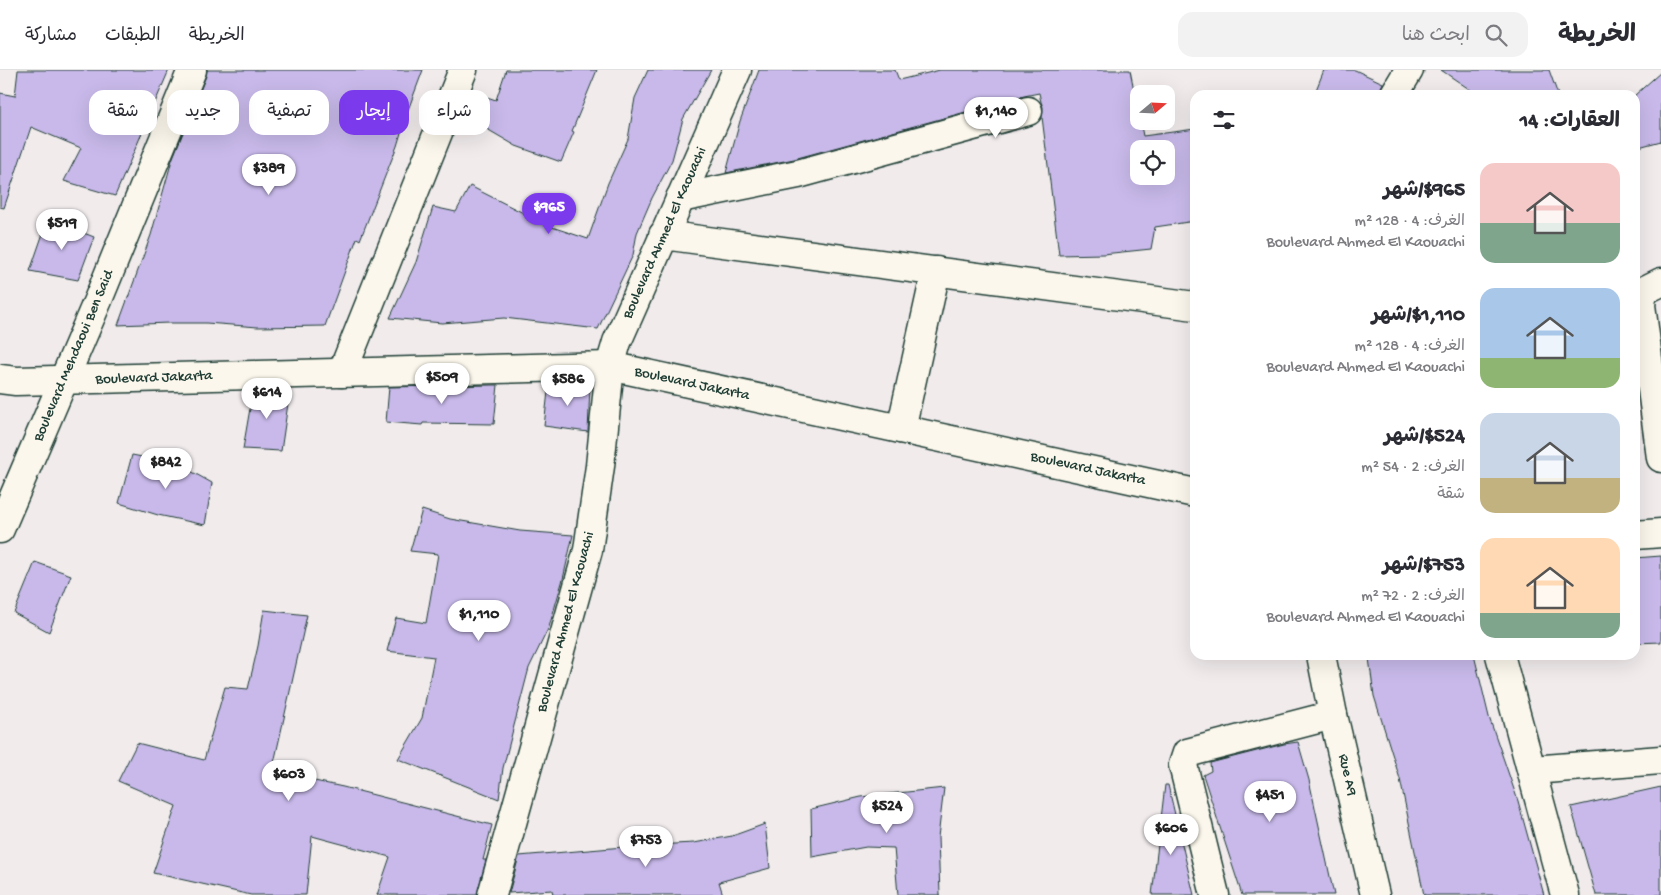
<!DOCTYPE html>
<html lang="ar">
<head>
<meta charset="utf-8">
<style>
	:root { --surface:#fff; --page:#f2f2f3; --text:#2b2b33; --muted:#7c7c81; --line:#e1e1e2; --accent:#7c3aed }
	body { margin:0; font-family:"Gochi Hand","Playpen Sans Arabic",sans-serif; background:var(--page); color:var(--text); direction:rtl; height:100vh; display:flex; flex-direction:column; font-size:19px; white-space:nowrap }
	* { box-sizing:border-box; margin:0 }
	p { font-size:16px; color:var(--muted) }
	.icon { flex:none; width:28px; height:28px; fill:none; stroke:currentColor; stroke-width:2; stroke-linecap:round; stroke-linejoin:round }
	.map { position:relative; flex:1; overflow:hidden; direction:ltr }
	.sheet { position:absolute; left:1190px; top:20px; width:450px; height:570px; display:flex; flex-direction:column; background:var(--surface); border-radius:15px; box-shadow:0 5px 20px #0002; direction:rtl }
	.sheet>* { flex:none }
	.hud { position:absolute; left:15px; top:20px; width:475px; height:45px; direction:rtl; display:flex; gap:10px }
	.needle { width:32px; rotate:71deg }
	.controls { position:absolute; left:1130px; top:15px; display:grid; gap:10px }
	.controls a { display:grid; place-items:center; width:45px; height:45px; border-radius:10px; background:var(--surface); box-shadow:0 5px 20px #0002; font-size:25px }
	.price { position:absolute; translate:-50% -42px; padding:0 11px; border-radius:18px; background:#fff; color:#222; font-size:16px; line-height:32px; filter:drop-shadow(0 1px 2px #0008) }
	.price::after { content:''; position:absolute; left:50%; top:30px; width:15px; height:11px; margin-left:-8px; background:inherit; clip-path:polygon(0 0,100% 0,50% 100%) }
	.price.current { background:var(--accent); color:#fff }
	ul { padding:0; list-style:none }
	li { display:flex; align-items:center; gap:15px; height:125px; padding:0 20px }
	li span { display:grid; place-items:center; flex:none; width:140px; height:100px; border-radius:15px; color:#555 }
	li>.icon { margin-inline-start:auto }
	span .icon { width:60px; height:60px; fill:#fffc; stroke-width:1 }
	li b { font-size:21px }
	h2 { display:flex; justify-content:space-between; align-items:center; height:60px; padding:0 20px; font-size:21px }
	.tag { padding:0 18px; border-radius:15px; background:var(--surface); box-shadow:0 5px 20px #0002; font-size:18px; line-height:45px }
	.tag.current { background:var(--accent); color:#fff }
	header { display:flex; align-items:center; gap:30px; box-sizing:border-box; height:70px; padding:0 25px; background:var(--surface); border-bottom:1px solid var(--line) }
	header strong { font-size:24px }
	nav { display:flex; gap:28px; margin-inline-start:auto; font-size:18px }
	.search { width:350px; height:45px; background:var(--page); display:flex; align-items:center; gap:12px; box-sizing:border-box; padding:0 18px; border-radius:15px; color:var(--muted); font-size:19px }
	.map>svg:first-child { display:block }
	.building { fill:#c8b9ea; stroke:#1f3d34; fill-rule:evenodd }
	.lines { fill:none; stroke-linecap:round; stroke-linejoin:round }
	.minor-casing { stroke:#1f3d34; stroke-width:31 }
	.minor { stroke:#fbf7ec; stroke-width:28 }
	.labels { text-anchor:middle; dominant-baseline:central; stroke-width:5; stroke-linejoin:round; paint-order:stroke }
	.street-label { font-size:15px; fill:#1f3d34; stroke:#fbf7ec }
</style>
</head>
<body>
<header>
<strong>الخريطة</strong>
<div class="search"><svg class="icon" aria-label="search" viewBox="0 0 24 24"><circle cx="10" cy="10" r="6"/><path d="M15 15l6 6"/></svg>ابحث هنا</div>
<nav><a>الخريطة</a><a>الطبقات</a><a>مشاركة</a></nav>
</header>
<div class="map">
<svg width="1661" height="825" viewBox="0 0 1661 825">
	<rect width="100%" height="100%" fill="#f1ebec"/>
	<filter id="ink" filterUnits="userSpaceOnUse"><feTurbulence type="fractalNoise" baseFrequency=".02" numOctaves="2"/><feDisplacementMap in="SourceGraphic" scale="10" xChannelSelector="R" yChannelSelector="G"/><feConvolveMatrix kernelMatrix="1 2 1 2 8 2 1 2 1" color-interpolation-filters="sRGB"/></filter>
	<g filter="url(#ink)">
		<g class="building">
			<path d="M 18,0 L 169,0 L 115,126 L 64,111 L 81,78 L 31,57 L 4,138 L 0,137 L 0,23 L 15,26 Z"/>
			<path d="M 207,0 L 423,0 L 408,40 L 397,76 L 360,170 L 357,168 L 325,256 L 258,257 L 206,253 L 169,253 L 118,255 L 151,165 L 172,90 L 206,6 Z"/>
			<path d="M 506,0 L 597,0 L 572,61 L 574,62 L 561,92 L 516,76 L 480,55 L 487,27 L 496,30 Z"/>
			<path d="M 648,0 L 711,0 L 683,49 L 672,90 L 652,128 L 637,163 L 633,185 L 598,259 L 504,248 L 442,253 L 390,248 L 416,192 L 433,137 L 456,142 L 470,116 L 549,156 L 588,169 L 608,113 L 628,69 L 635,28 Z"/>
			<path d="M 759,0 L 895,0 L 899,10 L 940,0 L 1130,0 L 1143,66 L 1195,59 L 1195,151 L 1155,157 L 1151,179 L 1103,184 L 1059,185 L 1042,47 L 1043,37 L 1041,32 L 1039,23 L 1024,26 L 794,89 L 726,103 L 740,51 ZM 1139,79 L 1166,79 L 1166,106 L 1139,106 Z"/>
			<path d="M 1324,0 L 1355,0 L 1383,13 L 1378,25 L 1314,25 Z"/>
			<path d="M 1441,0 L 1549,0 L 1558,25 L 1478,25 Z"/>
			<path d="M 1661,2 L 1661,71 L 1635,78 L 1635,25 Z"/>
			<path d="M 48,149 L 94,167 L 78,210 L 30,201 Z"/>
			<path d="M 549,313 L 590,316 L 588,362 L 544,356 Z"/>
			<path d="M 493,315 L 498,315 L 494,354 L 423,353 L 422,355 L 386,352 L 389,317 Z"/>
			<path d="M 290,320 L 281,381 L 243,379 L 253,321 Z"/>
			<path d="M 132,385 L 178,394 L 212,413 L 205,455 L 158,445 L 119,433 Z"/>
			<path d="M 422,440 L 450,449 L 520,461 L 573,465 L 563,509 L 549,557 L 529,598 L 503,698 L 499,729 L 398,689 L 422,648 L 434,587 L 387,581 L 396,548 L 426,553 L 438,484 L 410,481 Z"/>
			<path d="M 1661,486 L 1661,572 L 1635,573 L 1635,488 Z"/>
			<path d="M 35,492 L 71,505 L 49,562 L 14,543 Z"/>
			<path d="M 264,540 L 307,545 L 272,702 L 343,717 L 492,755 L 483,790 L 486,790 L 477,825 L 377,825 L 390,787 L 312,766 L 306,825 L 251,825 L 153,803 L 176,736 L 118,711 L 137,673 L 204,690 L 225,617 L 248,619 L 258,576 Z"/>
			<path d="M 1381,585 L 1474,585 L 1489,647 L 1518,731 L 1544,825 L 1424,825 L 1400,709 L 1374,626 L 1369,588 Z"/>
			<path d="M 1298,672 L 1309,710 L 1334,825 L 1242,825 L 1203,705 L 1211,701 L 1210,693 L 1284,674 Z"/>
			<path d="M 1165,715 L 1168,715 L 1194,825 L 1152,825 Z"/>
			<path d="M 1661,717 L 1661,825 L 1596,825 L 1571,737 Z"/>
			<path d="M 944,718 L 938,767 L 940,825 L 898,825 L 894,778 L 866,777 L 812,787 L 811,739 L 861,727 Z"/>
			<path d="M 765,754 L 770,798 L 719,812 L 723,825 L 553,825 L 552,820 L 509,823 L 519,786 L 635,776 L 694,773 L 732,766 Z"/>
		</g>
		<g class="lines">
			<g class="minor-casing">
				<g id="minor">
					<path d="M 1394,25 L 1409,0"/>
					<path d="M 680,128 L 798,104 L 1028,41"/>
					<path d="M 663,165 L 1195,236"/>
					<path d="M 1661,212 L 1643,221 L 1641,235 L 1661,388"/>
					<path d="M 342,303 L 463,0"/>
					<path d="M 0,309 L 16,311 L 610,296 L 1195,423"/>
					<path d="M 901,359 L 936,201"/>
					<path d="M 0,459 L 98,230 L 192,0"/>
					<path d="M 1635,465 L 1661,463"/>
					<path d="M 1321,585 L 1333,645 L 1375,825"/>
					<path d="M 1500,585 L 1565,825"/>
					<path d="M 1532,700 L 1661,690"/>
					<path d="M 492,825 L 588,480 L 600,396 L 610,296 L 617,272 L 737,0"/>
					<path d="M 1215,825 L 1183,695 L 1187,683 L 1333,645"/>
				</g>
			</g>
			<use href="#minor" class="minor"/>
		</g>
	</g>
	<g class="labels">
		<g class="street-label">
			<text transform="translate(665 163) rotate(-66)">Boulevard Ahmed El Kaouachi</text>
			<text transform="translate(74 286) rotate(-67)">Boulevard Mehdaoui Ben Said</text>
			<text transform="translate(154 308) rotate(-2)">Boulevard Jakarta</text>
			<text transform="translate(692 314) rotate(12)">Boulevard Jakarta</text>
			<text transform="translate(1088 399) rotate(12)">Boulevard Jakarta</text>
			<text transform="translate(566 552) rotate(-75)">Boulevard Ahmed El Kaouachi</text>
			<text transform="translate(1347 705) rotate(77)">Rue A9</text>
		</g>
	</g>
</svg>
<div class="controls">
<a><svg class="needle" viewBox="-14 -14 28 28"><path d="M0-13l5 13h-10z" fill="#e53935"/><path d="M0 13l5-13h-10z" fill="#7c7c81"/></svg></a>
<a><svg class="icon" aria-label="locate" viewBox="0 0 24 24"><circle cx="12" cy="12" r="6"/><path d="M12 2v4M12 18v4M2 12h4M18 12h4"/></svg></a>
</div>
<b class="price" style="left:996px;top:69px">$1,140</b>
<b class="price" style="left:269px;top:126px">$389</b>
<b class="price current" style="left:549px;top:165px">$965</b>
<b class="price" style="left:62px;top:181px">$519</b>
<b class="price" style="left:442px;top:335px">$509</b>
<b class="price" style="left:568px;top:337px">$586</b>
<b class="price" style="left:267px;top:350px">$614</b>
<b class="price" style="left:166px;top:420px">$842</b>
<b class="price" style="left:479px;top:572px">$1,110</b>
<b class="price" style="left:289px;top:732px">$603</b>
<b class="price" style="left:1270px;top:753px">$451</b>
<b class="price" style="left:887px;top:764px">$524</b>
<b class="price" style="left:1171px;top:786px">$606</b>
<b class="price" style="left:646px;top:798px">$753</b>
<div class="hud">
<a class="tag">شراء</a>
<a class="tag current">إيجار</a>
<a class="tag">تصفية</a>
<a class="tag">جديد</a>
<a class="tag">شقة</a>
</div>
<section class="sheet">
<h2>العقارات: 14<svg class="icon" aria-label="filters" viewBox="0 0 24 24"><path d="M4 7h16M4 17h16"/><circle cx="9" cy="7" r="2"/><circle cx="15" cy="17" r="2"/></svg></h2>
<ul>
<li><span style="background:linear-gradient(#f6c9c9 60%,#7fa58c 0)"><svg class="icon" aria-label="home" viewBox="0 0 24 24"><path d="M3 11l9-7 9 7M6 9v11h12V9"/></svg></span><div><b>$965/شهر</b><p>الغرف: 4 · 128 m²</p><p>Boulevard Ahmed El Kaouachi</p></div></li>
<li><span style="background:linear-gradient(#a9c7e8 70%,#8fb573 0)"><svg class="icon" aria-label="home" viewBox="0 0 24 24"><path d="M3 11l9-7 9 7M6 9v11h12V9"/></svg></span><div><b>$1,110/شهر</b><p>الغرف: 4 · 128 m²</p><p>Boulevard Ahmed El Kaouachi</p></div></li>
<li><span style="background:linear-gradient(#c9d6e8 65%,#c2b280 0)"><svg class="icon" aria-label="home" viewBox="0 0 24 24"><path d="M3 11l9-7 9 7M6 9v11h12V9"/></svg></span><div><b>$524/شهر</b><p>الغرف: 2 · 54 m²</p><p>شقة</p></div></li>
<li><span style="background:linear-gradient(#ffd9b3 75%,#7fa58c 0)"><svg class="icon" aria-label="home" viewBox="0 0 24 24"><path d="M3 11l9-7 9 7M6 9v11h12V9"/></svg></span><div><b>$753/شهر</b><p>الغرف: 2 · 72 m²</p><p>Boulevard Ahmed El Kaouachi</p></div></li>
</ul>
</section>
</div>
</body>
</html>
